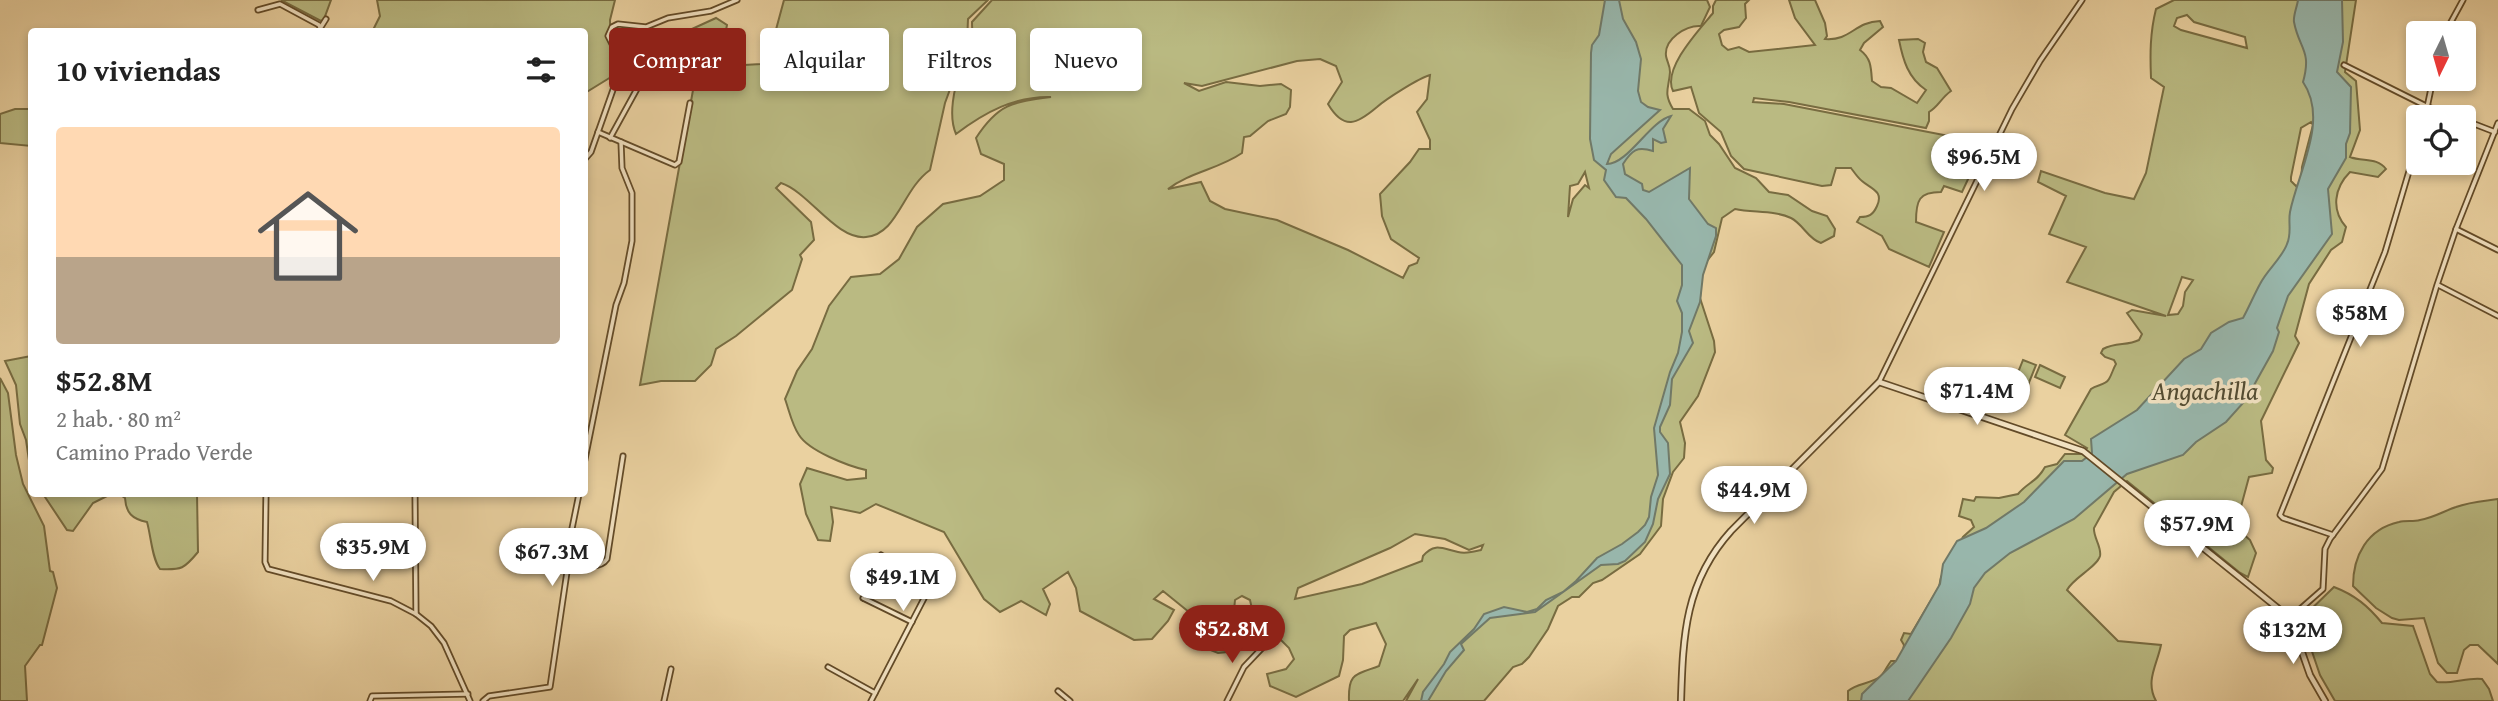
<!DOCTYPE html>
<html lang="es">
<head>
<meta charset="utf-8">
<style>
	:root { --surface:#fff; --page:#f6f6f6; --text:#222; --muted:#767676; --accent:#8f2418 }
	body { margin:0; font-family:"Gentium Book Plus",serif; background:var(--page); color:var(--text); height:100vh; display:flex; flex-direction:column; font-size:26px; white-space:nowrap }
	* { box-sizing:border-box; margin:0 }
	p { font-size:23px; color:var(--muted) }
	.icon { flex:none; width:38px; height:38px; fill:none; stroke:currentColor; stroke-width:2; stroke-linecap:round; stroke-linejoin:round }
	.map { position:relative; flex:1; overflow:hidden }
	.drawer { position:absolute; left:28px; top:28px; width:560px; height:469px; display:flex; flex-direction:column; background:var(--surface); border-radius:7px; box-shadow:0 4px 10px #0003 }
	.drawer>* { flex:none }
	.banner { position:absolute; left:609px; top:28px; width:665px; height:63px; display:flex; gap:14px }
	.needle { width:46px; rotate:185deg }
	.fabs { position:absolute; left:2406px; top:21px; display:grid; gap:14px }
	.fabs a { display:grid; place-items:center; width:70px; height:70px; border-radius:7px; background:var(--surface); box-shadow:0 4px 10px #0003; font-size:35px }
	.price { position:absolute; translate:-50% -60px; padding:0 16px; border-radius:24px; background:#fff; color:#222; font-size:23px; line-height:46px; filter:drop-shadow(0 2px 4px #0008) }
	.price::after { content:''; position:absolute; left:50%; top:42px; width:21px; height:16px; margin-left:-10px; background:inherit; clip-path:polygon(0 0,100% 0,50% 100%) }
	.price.on { background:var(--accent); color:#fff }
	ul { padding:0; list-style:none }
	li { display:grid; align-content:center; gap:14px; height:371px; padding:0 28px }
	li span { display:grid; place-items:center; height:217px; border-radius:7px; color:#555 }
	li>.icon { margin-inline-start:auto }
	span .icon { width:126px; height:126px; fill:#fffc; stroke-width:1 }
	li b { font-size:30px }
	h2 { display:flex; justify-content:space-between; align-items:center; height:84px; padding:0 28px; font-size:30px }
	.pill { padding:0 24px; border-radius:7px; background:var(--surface); box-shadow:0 4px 10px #0003; font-size:24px; line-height:63px }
	.pill.on { background:var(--accent); color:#fff }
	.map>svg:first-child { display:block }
	.green { fill:#baba82; stroke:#786c41; stroke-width:2; fill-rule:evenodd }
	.water { fill:#98b6ab; stroke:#717967; stroke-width:2 }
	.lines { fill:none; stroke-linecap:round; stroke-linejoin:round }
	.minor-casing { stroke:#634b28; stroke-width:7 }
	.tertiary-casing { stroke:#634b28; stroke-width:8 }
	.minor { stroke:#f1e1c1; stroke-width:3.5 }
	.tertiary { stroke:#f1e1c1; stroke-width:4.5 }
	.labels { text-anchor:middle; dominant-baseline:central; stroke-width:7; stroke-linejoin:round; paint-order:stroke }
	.water-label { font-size:26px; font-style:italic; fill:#534c33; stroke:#f1e1c1 }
</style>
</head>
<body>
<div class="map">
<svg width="2498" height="701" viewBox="0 0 2498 701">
	<rect width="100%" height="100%" fill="#ead1a0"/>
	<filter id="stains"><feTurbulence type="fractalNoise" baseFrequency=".00286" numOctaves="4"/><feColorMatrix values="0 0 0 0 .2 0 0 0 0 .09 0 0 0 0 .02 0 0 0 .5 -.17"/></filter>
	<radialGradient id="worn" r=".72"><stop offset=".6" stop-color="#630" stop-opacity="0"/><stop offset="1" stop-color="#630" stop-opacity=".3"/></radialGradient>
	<g class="green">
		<path d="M 281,0 L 331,0 L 324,19 L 321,21 Z"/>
		<path d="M 377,0 L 615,0 L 610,20 L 611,77 L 585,93 L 584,32 L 372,32 L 380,16 Z"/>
		<path d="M 784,0 L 988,0 L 968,19 L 967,43 L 945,103 L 930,170 C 902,190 898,234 866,237 C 836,240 809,192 781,183 L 776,188 L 811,222 L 814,240 L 800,255 L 802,259 L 792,290 L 736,336 L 716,349 L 711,365 L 695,381 L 661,381 L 640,385 L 695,79 L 659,44 L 716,18 L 727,25 L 725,35 L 716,48 L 744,65 L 761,64 L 771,48 Z"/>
		<path d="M 992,0 L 1707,0 L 1710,7 L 1701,26 C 1686,25 1664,39 1666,56 C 1667,62 1670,65 1670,72 C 1669,88 1663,93 1673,109 L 1689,109 L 1705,121 L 1710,135 L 1719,144 L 1735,168 L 1756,178 L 1769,192 L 1788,195 L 1812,211 L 1827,216 L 1835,229 L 1834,236 L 1821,243 C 1808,239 1803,224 1791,218 C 1774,210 1753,213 1735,209 L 1722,218 L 1714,252 L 1707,261 L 1702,274 L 1700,298 L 1714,341 L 1715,352 L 1698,396 L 1680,422 L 1685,443 L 1684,458 L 1673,472 L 1663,499 L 1661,526 L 1640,554 L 1602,580 L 1593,583 L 1579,597 L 1572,597 L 1558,606 L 1548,629 L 1529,657 L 1522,664 L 1513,667 L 1484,701 L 1406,701 L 1418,679 L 1403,701 L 1349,701 C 1348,673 1355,675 1379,666 L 1386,644 L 1376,623 L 1350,630 L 1344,636 L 1343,660 L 1339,676 L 1296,697 L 1270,686 L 1267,674 L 1286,669 L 1294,659 L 1289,648 L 1279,638 L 1259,641 L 1250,600 L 1242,596 L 1235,600 L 1233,621 L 1239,637 L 1237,651 L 1218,653 L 1208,649 L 1214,636 L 1200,621 L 1163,591 L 1154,599 L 1174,610 L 1168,621 L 1152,639 L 1134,640 L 1080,611 L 1076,588 L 1068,572 L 1043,589 L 1050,604 L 1046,615 L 1021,601 L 1000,612 L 984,599 L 944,532 L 876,504 L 860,513 L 831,507 L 833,522 L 830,541 L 818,540 L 806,514 L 800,484 L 807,468 L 847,480 L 866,478 L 866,470 C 848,466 809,451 799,435 C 792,425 789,410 785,399 L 797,371 L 812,349 L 829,306 L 851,277 L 880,274 L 899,259 L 917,227 L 943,204 L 980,196 L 1004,180 L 1004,164 L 981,154 L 976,138 C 998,104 1012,102 1051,97 C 1015,96 985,112 956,134 C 948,116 954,88 961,69 C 963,64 968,60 970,55 C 974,44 972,33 972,22 ZM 1320,59 L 1336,66 L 1342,82 L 1328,104 C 1344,131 1357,124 1377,107 C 1386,99 1419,78 1430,75 L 1427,99 L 1417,112 L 1430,140 L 1430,149 L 1419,149 L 1410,162 L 1380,194 L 1382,216 L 1391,239 L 1419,258 L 1417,263 L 1409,266 L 1403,278 L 1348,250 L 1277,220 L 1225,209 L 1210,201 L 1201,182 L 1168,189 C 1190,172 1219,169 1242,153 L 1244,137 L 1250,136 L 1268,121 L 1286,114 L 1290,107 L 1291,90 L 1281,84 L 1260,86 L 1226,82 L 1199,91 L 1184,83 L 1202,86 L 1297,61 ZM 1585,172 L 1589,188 L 1585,185 L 1573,199 L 1568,217 L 1570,186 L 1578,184 ZM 1415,534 L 1445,539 L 1469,550 L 1483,545 L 1481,550 C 1473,552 1466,554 1458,552 C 1443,549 1435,542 1423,556 L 1422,561 L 1362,584 L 1295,599 L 1298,588 L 1390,548 Z"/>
		<path d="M 1716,0 L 1749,0 L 1745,4 L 1746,18 L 1739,27 L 1724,30 L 1719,34 L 1722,45 L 1728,50 L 1739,47 L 1749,52 L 1815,45 L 1795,18 L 1789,0 L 1815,0 L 1825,23 L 1827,36 L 1825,39 C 1851,41 1854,22 1880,21 L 1883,27 L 1864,43 L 1860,50 C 1871,58 1871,67 1872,81 L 1881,87 L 1891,88 L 1917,103 L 1926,90 C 1908,78 1903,60 1899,40 L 1918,39 L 1925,43 L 1923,52 L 1926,62 L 1937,68 L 1951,91 C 1941,98 1939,106 1929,112 L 1929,121 L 1926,128 L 1789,102 L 1754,98 L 1753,102 L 1784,104 L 1985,143 L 1962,192 L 1944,186 L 1941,192 C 1919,192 1916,200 1916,222 L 1944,232 L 1929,267 L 1889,249 L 1882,236 L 1857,222 L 1860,217 C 1869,217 1873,215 1877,206 C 1884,191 1871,189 1862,181 C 1858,178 1854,172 1851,168 L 1836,168 L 1831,185 L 1822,186 L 1744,169 L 1731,156 L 1721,132 L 1699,113 L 1691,87 L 1673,91 C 1662,69 1699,30 1713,13 L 1713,6 Z"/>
		<path d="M 2174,0 L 2356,0 L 2345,72 L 2356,81 L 2360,130 L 2350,157 C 2363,162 2377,157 2386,169 L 2378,177 L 2350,172 C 2334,188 2331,210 2346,227 L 2342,242 L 2331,250 L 2309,284 L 2295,336 L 2299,343 L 2261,421 L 2266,460 L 2273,468 L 2272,473 L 2249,477 L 2239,514 L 2241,532 L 2250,540 L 2256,553 C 2255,556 2249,574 2248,577 L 2239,572 L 2127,481 L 2114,492 L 2094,528 C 2093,537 2102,547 2100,556 C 2097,567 2073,578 2067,590 L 2118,641 L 2161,645 C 2157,665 2145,681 2156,701 L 1848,701 L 1848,691 C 1857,683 1871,684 1881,676 C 1885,672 1887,666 1891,661 L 1901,661 L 1904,645 L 1901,640 L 1904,633 L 1911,634 L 1939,587 L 1941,577 L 1963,537 L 1974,527 L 1971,520 L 1959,516 L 1963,499 L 1974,501 L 1976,497 L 1999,498 L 2018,494 C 2028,482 2037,482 2045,467 L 2057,464 L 2065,454 L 2083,454 L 2087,448 L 2065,435 L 2091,389 C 2097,384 2105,386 2109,379 C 2112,374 2113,369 2116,364 L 2114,360 L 2105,357 L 2101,353 L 2103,349 C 2116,342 2127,346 2139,340 L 2142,334 L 2127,313 L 2132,310 L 2166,316 L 2067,282 L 2086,247 L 2049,234 L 2066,196 L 2038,182 L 2041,171 L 2105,193 L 2134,199 L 2146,173 L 2164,87 L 2151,78 C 2150,54 2150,33 2156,9 ZM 2187,15 L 2194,22 L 2245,37 L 2247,48 L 2181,30 L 2174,26 L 2177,18 ZM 2311,122 L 2313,125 L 2302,167 L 2301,184 L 2296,186 L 2291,181 L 2291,177 L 2301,128 ZM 2182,277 L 2193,280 L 2185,292 L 2183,306 L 2178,314 L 2168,315 Z"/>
		<path d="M 15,109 L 31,109 L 31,146 L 0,143 L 0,114 Z"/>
		<path d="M 31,356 L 32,356 L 31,474 L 26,440 L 20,424 L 16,385 L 5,361 Z"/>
		<path d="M 2023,360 L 2036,365 L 2026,390 L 2013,385 Z"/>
		<path d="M 2040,365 L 2065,377 L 2060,388 L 2035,377 Z"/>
		<path d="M 0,378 L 8,393 L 16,455 L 23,484 L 44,526 L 50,571 L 53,572 L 57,588 L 42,645 L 40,645 L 25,666 L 27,701 L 0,701 Z"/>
		<path d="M 43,494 L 111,494 L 93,503 L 73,531 L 67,530 Z"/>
		<path d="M 119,494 L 197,494 L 198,552 C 184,569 182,570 160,569 C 152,559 151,536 147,522 C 132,519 126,513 125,498 Z"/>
		<path d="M 2498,499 L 2498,664 L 2478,645 L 2470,645 L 2464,650 L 2457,673 L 2447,673 L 2438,663 L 2424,618 L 2399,620 L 2392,618 L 2376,608 L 2353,586 C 2353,556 2367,529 2399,522 C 2406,520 2413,522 2420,520 C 2433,518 2444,511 2456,507 C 2469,502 2484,501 2498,499 Z"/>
		<path d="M 2334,587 C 2355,595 2368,606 2382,623 L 2413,626 L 2430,674 L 2437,682 C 2453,684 2468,677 2482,679 L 2489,689 L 2493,701 L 2335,701 L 2320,675 L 2301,619 Z"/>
	</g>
	<g class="water">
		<path d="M 1605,0 L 1619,0 L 1623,19 L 1636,42 L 1641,59 L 1638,91 L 1641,102 L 1648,107 L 1660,110 L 1611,154 L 1607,164 C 1628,164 1650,121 1671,116 L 1663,129 L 1666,142 L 1661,143 L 1653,139 L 1653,151 C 1637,146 1632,150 1623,164 L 1625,174 L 1642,184 L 1643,190 L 1649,192 L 1690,168 L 1689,199 L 1708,224 L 1716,228 L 1716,236 L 1703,275 L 1700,302 L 1689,331 L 1693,343 L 1672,379 L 1670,405 L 1660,427 L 1660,432 L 1668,443 L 1670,474 L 1658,499 L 1653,524 L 1645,542 L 1625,561 L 1618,564 L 1601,565 L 1535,612 L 1490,618 L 1461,644 L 1464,650 L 1446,671 L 1428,701 L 1421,701 L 1423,692 L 1444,664 L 1450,652 L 1474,629 L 1484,614 L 1504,607 L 1527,612 L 1537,609 L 1546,600 L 1563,592 L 1576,581 L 1597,558 L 1622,544 L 1638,532 L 1645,525 L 1649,517 L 1651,497 L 1658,475 L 1654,428 L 1670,372 L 1678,353 L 1682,332 L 1682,313 L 1677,301 L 1682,285 L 1682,265 L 1646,219 L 1626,198 L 1616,197 L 1604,180 L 1606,170 L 1594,160 L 1590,139 L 1591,53 L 1592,45 L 1599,35 Z"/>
		<path d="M 2298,0 L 2342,0 L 2343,42 L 2337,72 L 2351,87 L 2350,133 L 2346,144 L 2346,158 L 2328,189 L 2332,234 L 2288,296 L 2277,328 L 2279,332 L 2273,351 L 2253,387 L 2244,402 L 2226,422 L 2196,442 L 2183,455 L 2127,474 L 2074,519 L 2010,553 L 1985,573 L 1974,588 L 1970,604 L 1951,638 L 1908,701 L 1861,701 L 1862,694 L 1896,661 L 1940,584 L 1943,564 L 1957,541 L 1986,528 L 2024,502 L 2064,461 L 2082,461 L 2092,453 L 2091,439 L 2137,410 L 2184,359 L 2201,349 L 2211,333 L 2229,322 L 2243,318 C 2249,307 2254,295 2260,284 C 2267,270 2282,258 2287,244 C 2292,233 2288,223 2290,212 C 2298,172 2329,120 2303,82 C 2312,50 2299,49 2294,22 C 2293,16 2297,7 2298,0 Z"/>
	</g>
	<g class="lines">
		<g class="minor-casing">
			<g id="minor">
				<path d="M 258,10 L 280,4 L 319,25 L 322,32"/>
				<path d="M 321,27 L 326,19"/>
				<path d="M 2445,33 L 2463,0"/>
				<path d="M 2344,65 L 2428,107 L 2456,117"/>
				<path d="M 2425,117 L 2433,79"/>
				<path d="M 2464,120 L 2495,132"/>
				<path d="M 598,132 L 675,165 L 679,162 L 690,103"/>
				<path d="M 610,138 L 649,67 L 664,77"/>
				<path d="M 584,160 L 591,152 L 620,70 L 619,58 L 608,36 L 612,27 L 618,24 L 646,27 L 668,18 L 711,11 L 737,0"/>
				<path d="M 2456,229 L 2498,250"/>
				<path d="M 2438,285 L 2498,316"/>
				<path d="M 1879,382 L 2012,109 L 2040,61 L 2082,0"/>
				<path d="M 584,464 L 616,305 L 624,283 L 632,241 L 632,193 L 622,168 L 621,142"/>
				<path d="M 266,494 L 265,562 L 268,569 L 391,601 L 416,614 L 431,626 L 444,643 L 470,701"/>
				<path d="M 415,494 L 416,614"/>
				<path d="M 2333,535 L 2283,518 L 2280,515 L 2385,252 L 2418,141"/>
				<path d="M 567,562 C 579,564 599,571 607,559 L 623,456"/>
				<path d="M 863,598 L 912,622"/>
				<path d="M 2290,618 L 2323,589 L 2325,549 L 2330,539 L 2382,469 L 2437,285 L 2456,229 L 2498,123"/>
				<path d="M 828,667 L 875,693"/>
				<path d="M 1058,691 L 1070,701"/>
				<path d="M 370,701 L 372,696 L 468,694"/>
				<path d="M 483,701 L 489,696 L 550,687 L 568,565 L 566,558 L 579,494"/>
				<path d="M 664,701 L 671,669"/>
				<path d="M 871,701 L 934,579 C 928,554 900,569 881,555"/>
				<path d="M 1227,701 L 1244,667 L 1263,647"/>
			</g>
		</g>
		<g class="tertiary-casing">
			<path id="tertiary" d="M 1681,701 C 1683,635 1685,582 1731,531 L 1879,382 L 2083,451 L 2290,618 L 2310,675 L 2325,701"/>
		</g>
		<use href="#minor" class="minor"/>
		<use href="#tertiary" class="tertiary"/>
	</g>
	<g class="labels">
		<g class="water-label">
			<text x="2205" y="390">Angachilla</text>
		</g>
	</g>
	<rect width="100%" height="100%" filter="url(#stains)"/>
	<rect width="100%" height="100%" fill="url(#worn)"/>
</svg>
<div class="fabs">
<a><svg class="needle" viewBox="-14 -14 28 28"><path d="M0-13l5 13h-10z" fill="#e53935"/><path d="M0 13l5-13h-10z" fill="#767676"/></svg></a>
<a><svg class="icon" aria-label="locate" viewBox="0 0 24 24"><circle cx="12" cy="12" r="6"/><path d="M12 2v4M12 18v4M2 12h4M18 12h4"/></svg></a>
</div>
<b class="price" style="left:1984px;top:193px">$96.5M</b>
<b class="price" style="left:2360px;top:349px">$58M</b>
<b class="price" style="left:1977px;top:427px">$71.4M</b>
<b class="price" style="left:1754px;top:526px">$44.9M</b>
<b class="price" style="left:2197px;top:560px">$57.9M</b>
<b class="price" style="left:373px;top:583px">$35.9M</b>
<b class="price" style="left:552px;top:588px">$67.3M</b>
<b class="price" style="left:903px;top:613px">$49.1M</b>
<b class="price on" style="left:1232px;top:665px">$52.8M</b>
<b class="price" style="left:2293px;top:666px">$132M</b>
<div class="banner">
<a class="pill on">Comprar</a>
<a class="pill">Alquilar</a>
<a class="pill">Filtros</a>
<a class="pill">Nuevo</a>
</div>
<section class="drawer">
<h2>10 viviendas<svg class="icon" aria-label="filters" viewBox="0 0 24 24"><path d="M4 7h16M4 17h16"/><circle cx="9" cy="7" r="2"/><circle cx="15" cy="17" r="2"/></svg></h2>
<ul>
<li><span style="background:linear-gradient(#ffd9b3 60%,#b9a48a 0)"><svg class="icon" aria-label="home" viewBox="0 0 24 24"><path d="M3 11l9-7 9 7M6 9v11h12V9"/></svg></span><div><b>$52.8M</b><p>2 hab. · 80 m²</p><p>Camino Prado Verde</p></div></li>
</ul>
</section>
</div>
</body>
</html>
